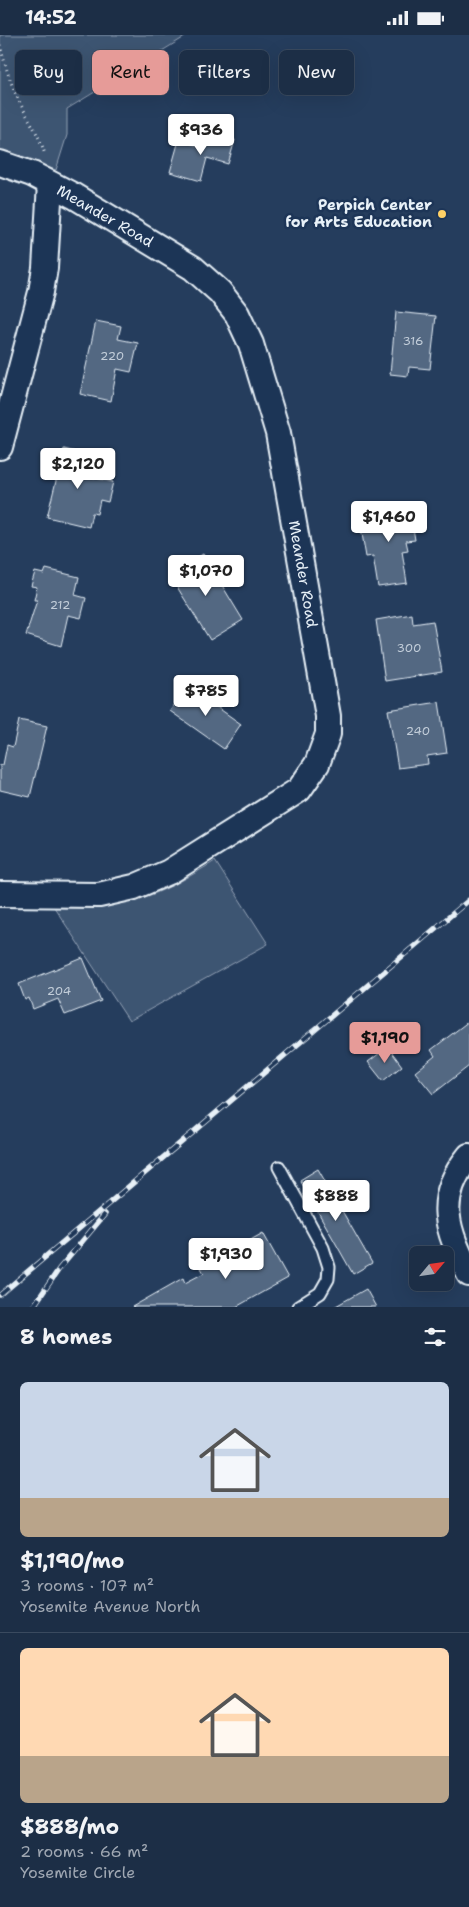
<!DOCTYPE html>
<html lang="en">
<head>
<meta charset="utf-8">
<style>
	:root { --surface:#1c2e46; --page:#293a51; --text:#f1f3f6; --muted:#a0a8b3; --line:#3a4a5f; --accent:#e69b98 }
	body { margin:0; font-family:"Shantell Sans",sans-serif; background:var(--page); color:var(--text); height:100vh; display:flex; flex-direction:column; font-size:19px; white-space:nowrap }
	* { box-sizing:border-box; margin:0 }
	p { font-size:16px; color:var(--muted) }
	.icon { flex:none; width:28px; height:28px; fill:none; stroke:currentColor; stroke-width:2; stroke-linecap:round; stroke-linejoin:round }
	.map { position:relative; height:1272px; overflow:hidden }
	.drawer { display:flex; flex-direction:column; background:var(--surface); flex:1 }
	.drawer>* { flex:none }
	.hud { position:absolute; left:15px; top:15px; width:440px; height:45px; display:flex; gap:10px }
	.needle { width:32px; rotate:61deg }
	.tools { position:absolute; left:409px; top:1211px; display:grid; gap:10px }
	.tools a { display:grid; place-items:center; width:45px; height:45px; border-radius:8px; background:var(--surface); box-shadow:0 5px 20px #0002,0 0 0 1px var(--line); font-size:25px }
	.price { position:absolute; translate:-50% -42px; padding:0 11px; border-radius:5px; background:#fff; color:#222; font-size:16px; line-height:32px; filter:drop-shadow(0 1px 2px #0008) }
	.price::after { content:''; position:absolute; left:50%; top:30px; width:15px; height:11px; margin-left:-8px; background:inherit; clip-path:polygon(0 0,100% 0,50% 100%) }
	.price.on { background:var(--accent); color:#111 }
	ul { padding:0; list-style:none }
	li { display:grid; align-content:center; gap:10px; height:265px; padding:0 20px }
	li+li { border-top:1px solid var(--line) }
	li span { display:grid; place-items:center; height:155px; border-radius:8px; color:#555 }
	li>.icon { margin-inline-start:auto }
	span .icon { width:90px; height:90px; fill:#fffc; stroke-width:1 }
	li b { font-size:21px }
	h2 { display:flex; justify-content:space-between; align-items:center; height:60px; padding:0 20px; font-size:21px }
	.chip { padding:0 18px; border-radius:8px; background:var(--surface); box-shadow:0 5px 20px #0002,0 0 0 1px var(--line); font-size:18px; line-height:45px }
	.chip.on { background:var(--accent); color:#111 }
	.status { display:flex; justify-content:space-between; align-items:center; height:35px; padding:0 25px; background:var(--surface); direction:ltr }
	.status svg { height:14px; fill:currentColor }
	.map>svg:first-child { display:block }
	.green { fill:#3e5472; stroke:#93a2b5 }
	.building { fill:#536782; stroke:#e8f1f8 }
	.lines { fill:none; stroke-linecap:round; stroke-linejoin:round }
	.service-casing { stroke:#e8f1f8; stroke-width:15 }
	.minor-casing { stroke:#e8f1f8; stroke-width:28 }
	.path { stroke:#e8f1f8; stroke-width:3; stroke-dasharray:1 4; stroke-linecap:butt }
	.service { stroke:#1d3557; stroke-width:11 }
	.minor { stroke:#1d3557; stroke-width:24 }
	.rail-casing { stroke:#e8f1f8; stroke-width:5.5 }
	.rail { stroke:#1d3557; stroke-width:4; stroke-dasharray:11; stroke-linecap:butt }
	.poi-dot { fill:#ffd166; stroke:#1d3557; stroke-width:2 }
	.labels { text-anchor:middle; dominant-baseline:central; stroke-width:5; stroke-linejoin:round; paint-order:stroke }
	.number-label { font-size:12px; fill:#c3ceda }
	.poi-label { font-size:15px; font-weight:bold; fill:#e8f1f8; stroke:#1d3557; text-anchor:end }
	.street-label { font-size:15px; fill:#e8f1f8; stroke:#1d3557 }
</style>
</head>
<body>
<div class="status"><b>14:52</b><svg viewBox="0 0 49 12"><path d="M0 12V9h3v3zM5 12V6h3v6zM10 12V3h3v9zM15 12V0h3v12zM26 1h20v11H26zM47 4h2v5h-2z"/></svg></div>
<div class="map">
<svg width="469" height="1272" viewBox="0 0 469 1272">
	<rect width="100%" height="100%" fill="#253d5d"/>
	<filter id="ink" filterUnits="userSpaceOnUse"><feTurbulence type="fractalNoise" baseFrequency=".02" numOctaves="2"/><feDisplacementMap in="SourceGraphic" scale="10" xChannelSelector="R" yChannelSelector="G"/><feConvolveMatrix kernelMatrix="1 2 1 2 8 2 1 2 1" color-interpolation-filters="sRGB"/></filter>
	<g filter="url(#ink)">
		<g class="green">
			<path d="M 0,0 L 188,0 L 67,74 L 67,100 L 56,135 L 0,117 Z"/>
			<path d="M 215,826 L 268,909 L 129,986 L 54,872 C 126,874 154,864 215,826 Z"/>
		</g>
		<g class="building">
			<path d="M 214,98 L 235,105 L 228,129 L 207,123 L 201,146 L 170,137 L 179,105 L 205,113 L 206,108 L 210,110 Z"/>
			<path d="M 396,277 L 436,281 L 430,334 L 409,332 L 408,341 L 390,339 Z"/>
			<path d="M 96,286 L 121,291 L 118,304 L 138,308 L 131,337 L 117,334 L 111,366 L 80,359 Z"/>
			<path d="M 64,414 L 96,422 L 91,442 L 113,447 L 108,467 L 100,465 L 97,479 L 92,478 L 89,492 L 47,482 Z"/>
			<path d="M 415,472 L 418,492 L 413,493 L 415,505 L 406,506 L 408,515 L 402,516 L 407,548 L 378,552 L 373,521 L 366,522 L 359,481 Z"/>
			<path d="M 203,519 L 243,585 L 210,605 L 169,539 Z"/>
			<path d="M 46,534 L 79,542 L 75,560 L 86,563 L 81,583 L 68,580 L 61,611 L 26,600 L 37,565 L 34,565 L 37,552 L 31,551 L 35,537 L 44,539 Z"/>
			<path d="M 412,579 L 413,589 L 433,586 L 442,637 L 385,646 L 376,585 Z"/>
			<path d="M 187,651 L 241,689 L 224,714 L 170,676 Z"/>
			<path d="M 439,667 L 447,718 L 427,721 L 428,729 L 398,733 L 388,675 Z"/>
			<path d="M 19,685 L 47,691 L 30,762 L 0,755 L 0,730 L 3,730 L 7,710 L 13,712 Z"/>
			<path d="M 83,923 L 101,966 L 65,980 L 58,964 L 33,974 L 29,963 L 25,965 L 19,949 Z"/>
			<path d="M 469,986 L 469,1031 L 433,1059 L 415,1037 L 435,1021 L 431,1015 Z"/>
			<path d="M 388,1012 L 402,1031 L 383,1046 L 368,1027 Z"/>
			<path d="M 318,1134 L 372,1228 L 353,1239 L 300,1145 Z"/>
			<path d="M 263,1198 L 288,1243 L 236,1272 L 132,1272 L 183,1243 L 185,1248 L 204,1238 L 201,1233 Z"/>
			<path d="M 366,1254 L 376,1272 L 334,1272 Z"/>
		</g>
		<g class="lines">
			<g class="service-casing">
				<path id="service" d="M 279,1132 L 323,1213 L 329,1232 L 328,1244 L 320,1258 L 298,1272"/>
			</g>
			<g class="minor-casing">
				<g id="minor">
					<path d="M 0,128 L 32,139 L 74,161 L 193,233 L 220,257 L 237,279 L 251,309 L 278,398 L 328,681 L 328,699 L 317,729 L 299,755 L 169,837 L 134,852 L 99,860 L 0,859"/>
					<path d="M 0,412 L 41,257 L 45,233 L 50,149"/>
					<path d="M 469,1121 C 434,1164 447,1195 469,1239"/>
				</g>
			</g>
			<path class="path" d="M 0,10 C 5,29 10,48 19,66 C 28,84 40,100 45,120"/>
			<use href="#service" class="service"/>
			<use href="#minor" class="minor"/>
			<g class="rail-casing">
				<g id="rail">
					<path d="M 0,1260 L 469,865"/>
					<path d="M 33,1272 L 59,1234 L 105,1179"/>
				</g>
			</g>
			<use href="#rail" class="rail"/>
		</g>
	</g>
	<circle class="poi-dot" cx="442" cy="179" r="5"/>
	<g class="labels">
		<g class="number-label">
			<text x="413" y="306">316</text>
			<text x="112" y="321">220</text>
			<text x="60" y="570">212</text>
			<text x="409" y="613">300</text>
			<text x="418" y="696">240</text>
			<text x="59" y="956">204</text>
		</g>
		<g class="poi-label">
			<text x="432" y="170">Perpich Center<tspan x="432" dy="17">for Arts Education</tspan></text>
		</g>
		<g class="street-label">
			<text transform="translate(105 181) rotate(30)">Meander Road</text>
			<text transform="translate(303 539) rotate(80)">Meander Road</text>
		</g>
	</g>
</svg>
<div class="tools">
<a><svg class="needle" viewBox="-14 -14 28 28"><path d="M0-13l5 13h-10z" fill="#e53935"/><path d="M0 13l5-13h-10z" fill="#a0a8b3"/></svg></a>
</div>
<b class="price" style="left:201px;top:121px">$936</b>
<b class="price" style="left:78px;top:455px">$2,120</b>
<b class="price" style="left:389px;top:508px">$1,460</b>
<b class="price" style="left:206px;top:562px">$1,070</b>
<b class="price" style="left:206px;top:682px">$785</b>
<b class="price on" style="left:385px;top:1029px">$1,190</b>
<b class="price" style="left:336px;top:1187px">$888</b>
<b class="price" style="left:226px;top:1245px">$1,930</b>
<div class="hud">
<a class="chip">Buy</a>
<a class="chip on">Rent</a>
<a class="chip">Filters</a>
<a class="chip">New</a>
</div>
</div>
<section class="drawer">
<h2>8 homes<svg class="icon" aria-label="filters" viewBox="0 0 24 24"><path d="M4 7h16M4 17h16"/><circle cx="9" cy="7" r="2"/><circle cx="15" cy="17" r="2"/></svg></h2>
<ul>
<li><span style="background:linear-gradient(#c9d6e8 75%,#b9a48a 0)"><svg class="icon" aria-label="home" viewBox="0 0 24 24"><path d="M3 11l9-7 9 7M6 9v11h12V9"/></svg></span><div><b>$1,190/mo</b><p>3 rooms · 107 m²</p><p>Yosemite Avenue North</p></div></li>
<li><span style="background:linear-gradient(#ffd9b3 70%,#b9a48a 0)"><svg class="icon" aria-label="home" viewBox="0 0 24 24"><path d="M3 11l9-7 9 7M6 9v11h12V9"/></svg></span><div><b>$888/mo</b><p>2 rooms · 66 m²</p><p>Yosemite Circle</p></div></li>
</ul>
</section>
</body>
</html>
